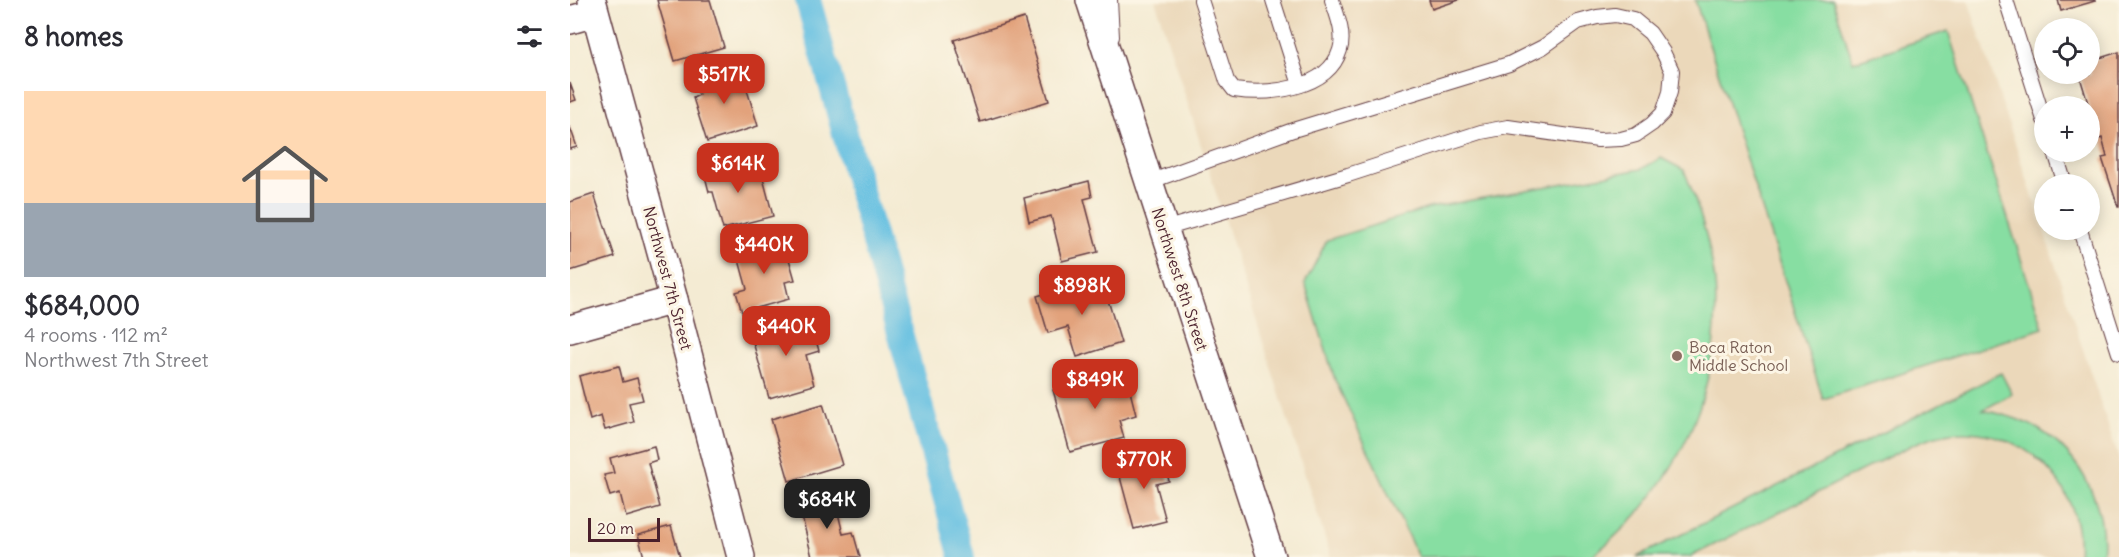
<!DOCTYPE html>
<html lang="en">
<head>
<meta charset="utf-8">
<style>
	:root { --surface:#fff; --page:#f7f7f7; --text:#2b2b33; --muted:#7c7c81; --line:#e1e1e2; --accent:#c8321e }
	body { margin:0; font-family:Delius,sans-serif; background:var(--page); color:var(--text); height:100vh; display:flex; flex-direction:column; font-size:22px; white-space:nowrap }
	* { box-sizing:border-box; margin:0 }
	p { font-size:20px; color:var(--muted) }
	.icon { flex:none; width:33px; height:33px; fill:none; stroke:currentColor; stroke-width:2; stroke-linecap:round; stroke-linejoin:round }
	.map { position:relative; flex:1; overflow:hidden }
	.side { display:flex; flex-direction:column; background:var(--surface); width:570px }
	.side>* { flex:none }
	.buttons { position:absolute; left:1464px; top:18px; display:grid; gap:12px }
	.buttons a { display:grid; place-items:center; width:66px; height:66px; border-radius:50%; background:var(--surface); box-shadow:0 3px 15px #0003; font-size:30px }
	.scale { position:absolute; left:18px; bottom:15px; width:72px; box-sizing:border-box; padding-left:6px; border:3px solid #4a1f2b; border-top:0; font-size:16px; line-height:21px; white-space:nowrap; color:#4a1f2b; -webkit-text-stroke:4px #fcf5e5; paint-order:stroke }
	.price { position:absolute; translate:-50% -51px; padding:0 14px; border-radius:12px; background:var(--accent); color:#fff; font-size:20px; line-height:39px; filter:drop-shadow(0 2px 3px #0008) }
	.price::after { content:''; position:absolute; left:50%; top:36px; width:18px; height:14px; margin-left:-9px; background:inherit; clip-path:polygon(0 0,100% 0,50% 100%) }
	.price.selected { background:#222; color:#fff }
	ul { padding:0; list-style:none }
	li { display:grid; align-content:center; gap:12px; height:318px; padding:0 24px }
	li+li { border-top:2px solid var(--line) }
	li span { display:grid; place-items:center; height:186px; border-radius:0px; color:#555 }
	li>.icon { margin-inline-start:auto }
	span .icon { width:108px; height:108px; fill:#fffc; stroke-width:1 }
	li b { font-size:26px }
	h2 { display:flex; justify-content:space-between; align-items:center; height:72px; padding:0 24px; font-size:26px }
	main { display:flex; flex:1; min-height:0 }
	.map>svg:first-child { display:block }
	.built { fill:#ebd8ba }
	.green { fill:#87dea2; stroke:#687e66; stroke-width:1.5 }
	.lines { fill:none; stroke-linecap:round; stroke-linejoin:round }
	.canal { stroke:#63bfe1; stroke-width:26 }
	.building { fill:#e2a27b }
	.lane-casing { stroke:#643e44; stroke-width:16 }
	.street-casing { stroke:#643e44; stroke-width:30 }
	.lane { stroke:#fff; stroke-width:14 }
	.street { stroke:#fff; stroke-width:27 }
	.education-dot { fill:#8d6e63; stroke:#fcf5e5; stroke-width:2 }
	.labels { text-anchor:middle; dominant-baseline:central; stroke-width:6; stroke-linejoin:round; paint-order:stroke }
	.street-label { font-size:16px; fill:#4a1f2b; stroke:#fcf5e5 }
	.education-label { font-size:16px; fill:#785e54; stroke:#fcf5e5; text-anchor:start }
</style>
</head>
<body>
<main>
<section class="side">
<h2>8 homes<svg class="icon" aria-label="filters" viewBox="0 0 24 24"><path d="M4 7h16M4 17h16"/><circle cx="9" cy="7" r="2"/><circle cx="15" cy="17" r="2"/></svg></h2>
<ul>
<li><span style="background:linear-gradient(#ffd9b3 60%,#9aa5b1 0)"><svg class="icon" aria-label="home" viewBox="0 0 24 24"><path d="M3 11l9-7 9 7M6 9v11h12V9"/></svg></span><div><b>$684,000</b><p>4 rooms · 112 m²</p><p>Northwest 7th Street</p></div></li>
</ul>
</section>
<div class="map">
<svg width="1549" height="557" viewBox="0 0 1549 557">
	<rect width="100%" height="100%" fill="#fcf5e5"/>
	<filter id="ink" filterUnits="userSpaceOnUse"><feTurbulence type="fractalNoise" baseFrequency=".0167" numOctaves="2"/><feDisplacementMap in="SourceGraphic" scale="12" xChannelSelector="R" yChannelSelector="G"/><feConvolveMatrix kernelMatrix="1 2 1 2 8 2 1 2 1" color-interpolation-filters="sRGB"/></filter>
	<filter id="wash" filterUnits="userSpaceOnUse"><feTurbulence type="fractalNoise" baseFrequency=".008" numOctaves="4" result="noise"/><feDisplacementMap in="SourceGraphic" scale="24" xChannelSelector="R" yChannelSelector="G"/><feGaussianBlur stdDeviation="1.35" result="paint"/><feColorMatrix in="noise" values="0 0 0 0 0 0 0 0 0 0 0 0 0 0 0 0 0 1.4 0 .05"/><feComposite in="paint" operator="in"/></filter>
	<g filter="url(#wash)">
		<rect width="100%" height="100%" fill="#f4ebd3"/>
		<path class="built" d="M 585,0 L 1398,0 L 1549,459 L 1549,557 L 761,557 Z"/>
		<g class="green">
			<path d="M 1125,0 L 1263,0 L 1283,62 L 1378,31 L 1473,328 L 1253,399 Z"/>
			<path d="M 1091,158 L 1114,170 C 1128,204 1139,238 1144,275 C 1147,292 1146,309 1145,326 C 1140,419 1094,500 1021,557 L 848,557 L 765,380 L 735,283 L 757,240 L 859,208 L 1071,169 Z"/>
			<path d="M 1431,373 L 1442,394 L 1413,410 C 1433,414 1452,419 1470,430 C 1511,456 1538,508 1532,557 L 1508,557 C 1514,491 1463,434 1397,432 C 1378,431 1361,437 1344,444 L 1120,557 L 1067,557 Z"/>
		</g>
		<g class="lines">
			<path class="canal" d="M 238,0 L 392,557"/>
		</g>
		<g id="blocks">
			<g class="building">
				<path d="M 87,0 L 140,0 L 154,47 L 105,61 Z"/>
				<path d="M 859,0 L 889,0 L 862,9 Z"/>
				<path d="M 1488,0 L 1525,0 L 1525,1 L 1491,11 Z"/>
				<path d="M 454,18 L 479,101 L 410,122 L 384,40 Z"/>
				<path d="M 1549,52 L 1549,207 L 1548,207 L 1532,158 L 1537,157 L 1532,138 L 1529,139 L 1509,74 L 1520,74 L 1520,61 Z"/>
				<path d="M 170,67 L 188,126 L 137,142 L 123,98 L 129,95 L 125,81 Z"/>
				<path d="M 0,83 L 6,100 L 0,102 Z"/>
				<path d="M 0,127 L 7,147 L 0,149 Z"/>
				<path d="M 158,162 L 161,171 L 189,163 L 203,216 L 153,229 L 143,192 L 139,192 L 133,168 Z"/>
				<path d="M 519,181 L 522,197 L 514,199 L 528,252 L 492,261 L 481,216 L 459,222 L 454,198 Z"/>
				<path d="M 24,194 L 45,257 L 0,271 L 0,202 Z"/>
				<path d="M 202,239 L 207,255 L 217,252 L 225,280 L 215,282 L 219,299 L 172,312 L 166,292 L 177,289 L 166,249 Z"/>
				<path d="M 531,277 L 551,343 L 507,357 L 498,327 L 478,333 L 467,296 Z"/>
				<path d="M 240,318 L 249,351 L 236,355 L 244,385 L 199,398 L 181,335 Z"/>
				<path d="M 49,366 L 53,382 L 67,378 L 73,400 L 59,403 L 64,422 L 35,430 L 31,416 L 20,420 L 9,376 Z"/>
				<path d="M 555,371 L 566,415 L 549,420 L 554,438 L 500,452 L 483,390 Z"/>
				<path d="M 253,404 L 272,465 L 219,481 L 201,419 Z"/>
				<path d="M 84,446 L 87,460 L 78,463 L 90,507 L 56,517 L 50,493 L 40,496 L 34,475 L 44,473 L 40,458 Z"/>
				<path d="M 592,455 L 599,481 L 586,484 L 596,521 L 564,529 L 547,466 Z"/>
				<path d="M 264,496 L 273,534 L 283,532 L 290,557 L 242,557 L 229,505 Z"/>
				<path d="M 101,526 L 110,557 L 74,557 L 68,535 Z"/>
			</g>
		</g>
	</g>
	<g filter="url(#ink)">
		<use href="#blocks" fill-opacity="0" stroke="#643e44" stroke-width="1.5"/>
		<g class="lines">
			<g class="lane-casing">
				<g id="lane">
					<path d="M 540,0 L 542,37"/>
					<path d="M 631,0 L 657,81 L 664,90 C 697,95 758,90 770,50 C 775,34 767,15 762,0"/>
					<path d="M 703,0 L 730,85"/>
					<path d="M 1436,0 L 1474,120"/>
					<path d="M 1485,152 L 1495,184"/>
					<path d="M 579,182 L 723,130 L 939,64 L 973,47 L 1008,22 L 1027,17 L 1045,15 L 1063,19 L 1080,33 L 1093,52 L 1102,71 L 1100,92 L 1093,113 L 1082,124 L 1066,135 L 1051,139 L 1028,140 L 938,127 L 911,132 L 778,175 L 594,229"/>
					<path d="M 1510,230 L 1549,353"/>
				</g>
			</g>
			<g class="street-casing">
				<g id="street">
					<path d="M 22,0 L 104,300 L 171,557"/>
					<path d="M 520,0 L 701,557"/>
					<path d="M 0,20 L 25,13"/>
					<path d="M 0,329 L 104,300"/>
				</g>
			</g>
			<use href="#lane" class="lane"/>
			<use href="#street" class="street"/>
		</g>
	</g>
	<circle class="education-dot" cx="1107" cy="356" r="6"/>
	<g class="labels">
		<g class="street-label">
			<text transform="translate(98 278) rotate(75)">Northwest 7th Street</text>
			<text transform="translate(610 279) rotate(72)">Northwest 8th Street</text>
		</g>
		<g class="education-label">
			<text x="1119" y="347">Boca Raton<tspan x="1119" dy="18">Middle School</tspan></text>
		</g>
	</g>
</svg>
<div class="buttons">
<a><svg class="icon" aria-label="locate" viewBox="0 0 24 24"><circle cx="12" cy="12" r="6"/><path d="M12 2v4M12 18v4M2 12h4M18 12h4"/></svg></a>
<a>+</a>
<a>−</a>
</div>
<div class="scale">20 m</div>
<b class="price" style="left:154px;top:105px">$517K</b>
<b class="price" style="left:168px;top:194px">$614K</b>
<b class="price" style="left:194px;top:275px">$440K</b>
<b class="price" style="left:512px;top:316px">$898K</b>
<b class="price" style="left:216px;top:357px">$440K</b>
<b class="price" style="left:525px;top:410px">$849K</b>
<b class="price" style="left:574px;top:490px">$770K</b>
<b class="price selected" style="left:257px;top:530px">$684K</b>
</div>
</main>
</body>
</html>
